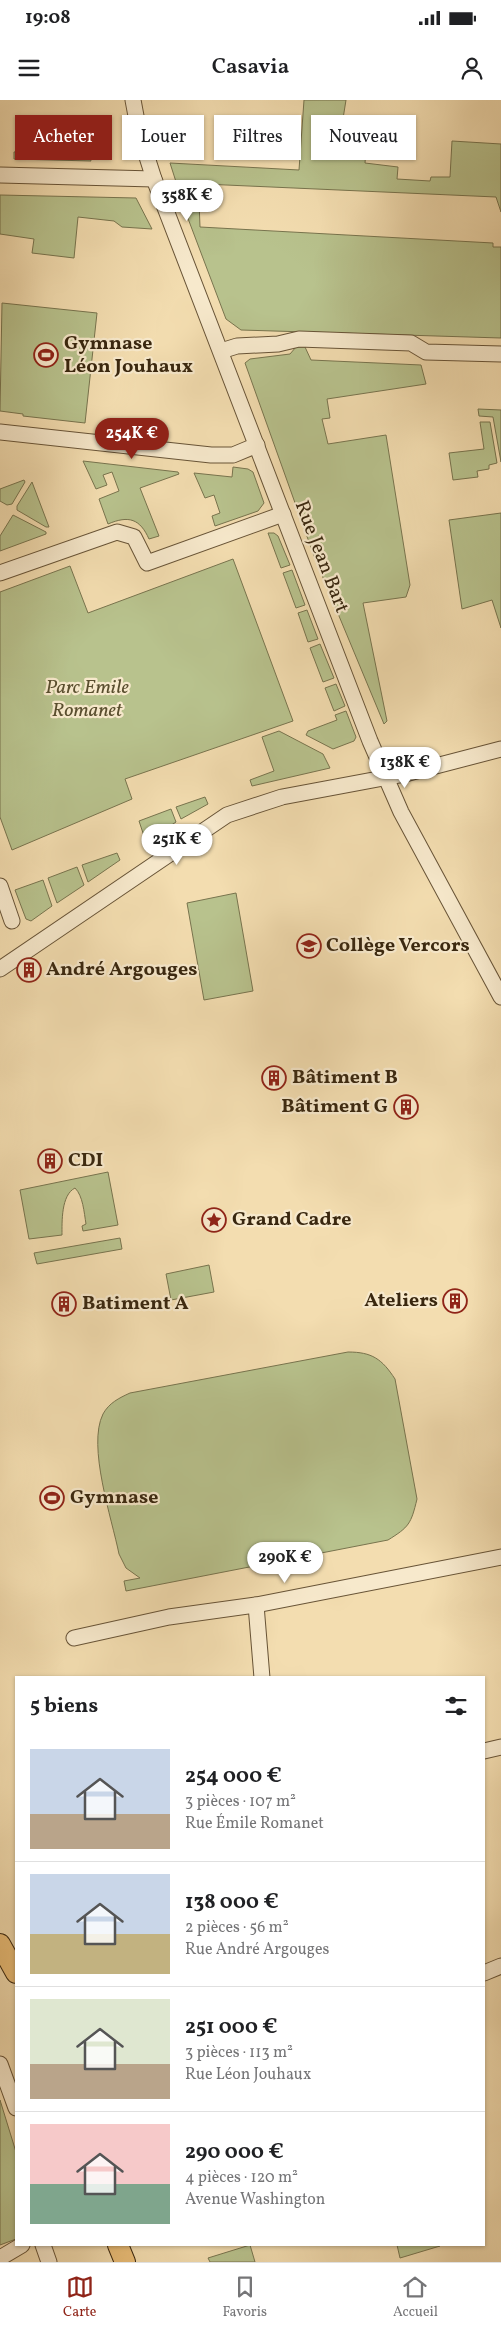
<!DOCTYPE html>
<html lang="fr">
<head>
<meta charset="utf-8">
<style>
	:root { --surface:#fff; --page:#f6f6f6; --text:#202124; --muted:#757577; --line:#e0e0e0; --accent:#8f2418 }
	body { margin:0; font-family:Vollkorn,serif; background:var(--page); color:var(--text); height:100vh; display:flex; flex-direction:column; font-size:19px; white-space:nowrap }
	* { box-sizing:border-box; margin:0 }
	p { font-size:16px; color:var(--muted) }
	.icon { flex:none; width:28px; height:28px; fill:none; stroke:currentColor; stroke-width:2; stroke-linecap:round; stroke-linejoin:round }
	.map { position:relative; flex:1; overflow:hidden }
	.side { position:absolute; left:15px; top:1576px; width:470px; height:570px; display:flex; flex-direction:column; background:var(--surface); border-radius:0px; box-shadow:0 1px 4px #0004 }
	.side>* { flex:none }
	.top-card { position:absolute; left:15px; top:15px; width:471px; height:45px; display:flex; gap:10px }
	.price { position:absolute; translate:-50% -42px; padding:0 11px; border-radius:18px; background:#fff; color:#222; font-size:16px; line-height:32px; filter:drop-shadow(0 1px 2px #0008) }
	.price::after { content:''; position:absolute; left:50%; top:30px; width:15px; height:11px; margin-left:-8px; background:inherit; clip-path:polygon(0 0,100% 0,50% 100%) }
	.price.selected { background:var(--accent); color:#fff }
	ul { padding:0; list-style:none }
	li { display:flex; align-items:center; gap:15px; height:125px; padding:0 15px }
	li+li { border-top:1px solid var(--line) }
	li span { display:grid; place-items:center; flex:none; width:140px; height:100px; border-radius:0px; color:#555 }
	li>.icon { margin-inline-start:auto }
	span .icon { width:60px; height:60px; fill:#fffc; stroke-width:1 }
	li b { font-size:21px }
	h2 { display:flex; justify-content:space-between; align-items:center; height:60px; padding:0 15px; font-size:21px }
	.pill { padding:0 18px; border-radius:0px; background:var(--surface); box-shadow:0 1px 4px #0004; font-size:18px; line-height:45px }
	.pill.selected { background:var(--accent); color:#fff }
	.status { display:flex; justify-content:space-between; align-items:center; height:35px; padding:0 25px; background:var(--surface); direction:ltr }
	.status svg { height:14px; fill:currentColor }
	header { display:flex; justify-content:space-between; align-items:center; height:65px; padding:0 15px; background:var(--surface); font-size:22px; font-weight:600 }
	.dock { display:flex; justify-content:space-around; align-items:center; height:70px; border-top:1px solid var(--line); background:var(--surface); font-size:14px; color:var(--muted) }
	.dock a { display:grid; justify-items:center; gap:2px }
	.dock .selected { color:var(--accent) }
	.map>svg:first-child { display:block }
	.green { fill:#b8c28d; stroke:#78744e }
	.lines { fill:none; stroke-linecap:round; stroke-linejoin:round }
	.minor-casing { stroke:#685437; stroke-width:17 }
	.major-casing { stroke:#39270f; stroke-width:22 }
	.minor { stroke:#f7e9cc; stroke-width:15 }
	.major { stroke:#eabe78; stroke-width:20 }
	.labels { text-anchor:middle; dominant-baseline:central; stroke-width:4.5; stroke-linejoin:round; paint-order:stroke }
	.poi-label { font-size:20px; font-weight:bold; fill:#39270f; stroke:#f7e9cc; text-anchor:start }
	.street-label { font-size:20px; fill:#39270f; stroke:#f7e9cc }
	.park-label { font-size:20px; font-style:italic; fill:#594e2e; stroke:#f7e9cc }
</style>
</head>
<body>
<div class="status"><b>19:08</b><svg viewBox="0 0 49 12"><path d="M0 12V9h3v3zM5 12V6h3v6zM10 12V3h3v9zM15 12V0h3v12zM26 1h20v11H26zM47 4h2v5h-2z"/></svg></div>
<header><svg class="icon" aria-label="menu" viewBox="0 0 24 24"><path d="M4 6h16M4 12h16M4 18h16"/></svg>Casavia<svg class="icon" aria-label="person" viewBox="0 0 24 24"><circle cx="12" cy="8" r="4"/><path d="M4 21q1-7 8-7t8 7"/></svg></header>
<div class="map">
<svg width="501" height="2162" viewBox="0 0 501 2162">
	<rect width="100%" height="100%" fill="#f3ddb0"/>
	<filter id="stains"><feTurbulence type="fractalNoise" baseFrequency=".004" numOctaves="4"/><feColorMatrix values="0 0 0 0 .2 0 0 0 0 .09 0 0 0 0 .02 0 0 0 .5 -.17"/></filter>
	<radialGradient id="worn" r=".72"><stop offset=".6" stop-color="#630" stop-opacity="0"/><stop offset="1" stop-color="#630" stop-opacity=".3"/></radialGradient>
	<g class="green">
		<path d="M 304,0 L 346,0 L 342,25 L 351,48 L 366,49 L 365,63 L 398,67 L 397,79 L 430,81 L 431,77 L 450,77 L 452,41 L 501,44 L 501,112 L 496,97 L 181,83 L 183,93 L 178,88 L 170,63 L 299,70 Z"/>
		<path d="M 86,40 L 91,61 L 14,59 L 14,52 Z"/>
		<path d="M 0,95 L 136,98 L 152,129 L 122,127 L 114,121 L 78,117 L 74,158 L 32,153 L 34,139 L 0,134 Z"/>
		<path d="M 181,100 L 199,101 L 200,127 L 493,143 L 493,147 L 501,147 L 501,238 L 241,230 L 226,219 Z"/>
		<path d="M 2,203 L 97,213 L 85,323 L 23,316 L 23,314 L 0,311 Z"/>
		<path d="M 296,247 L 305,247 L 311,260 L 421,265 L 426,284 L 327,299 L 330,318 L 322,319 L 328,344 L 386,335 L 410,485 L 406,497 L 363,503 L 387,621 L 384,624 L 314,456 L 245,263 L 250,259 L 290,254 Z"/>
		<path d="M 478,309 L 501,310 L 501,362 L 493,317 L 479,316 Z"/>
		<path d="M 480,322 L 490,322 L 497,363 L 489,365 L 489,369 L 477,371 L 478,377 L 453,380 L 449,353 L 484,349 Z"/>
		<path d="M 83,361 L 178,372 L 179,374 L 140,388 L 159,436 L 149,439 C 140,419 129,415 108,424 L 99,399 L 119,391 L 112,372 L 103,375 L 107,385 L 96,389 Z"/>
		<path d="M 233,367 L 248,369 L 253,372 L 264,403 L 258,411 L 215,426 L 212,416 L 220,413 L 214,395 L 205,398 L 194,373 L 232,377 Z"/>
		<path d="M 24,380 L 25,382 L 12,404 L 7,405 L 0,401 L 0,389 Z"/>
		<path d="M 32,382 L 49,427 L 46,427 L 17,410 L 17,406 Z"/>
		<path d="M 501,413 L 501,528 L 492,500 L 462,509 L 449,420 Z"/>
		<path d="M 13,415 L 46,432 L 46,434 L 0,451 L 0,436 Z"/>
		<path d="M 268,433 L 274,433 L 278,436 L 290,465 L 281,468 Z"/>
		<path d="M 233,459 L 293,621 L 125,679 L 132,699 L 12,750 L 0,717 L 0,492 L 70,466 L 88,513 Z"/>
		<path d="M 292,470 L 305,505 L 296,508 L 283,473 Z"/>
		<path d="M 307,510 L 318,539 L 308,542 L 298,513 Z"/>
		<path d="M 320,544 L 334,578 L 323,582 L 310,548 Z"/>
		<path d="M 336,584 L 345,606 L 334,611 L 325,588 Z"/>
		<path d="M 346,611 L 356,637 L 354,641 L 333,649 L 306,635 L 308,631 L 337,620 L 335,615 Z"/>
		<path d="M 279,631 L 323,654 L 330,668 L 252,686 L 250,680 L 274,671 L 262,637 Z"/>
		<path d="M 205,697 L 208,704 L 181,719 L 176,707 Z"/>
		<path d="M 171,709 L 176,722 L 146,742 L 139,721 Z"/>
		<path d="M 117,753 L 120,760 L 88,782 L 82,765 Z"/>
		<path d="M 77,767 L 84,785 L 57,803 L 48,778 Z"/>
		<path d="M 43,780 L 52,806 L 31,821 L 26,819 L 15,790 Z"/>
		<path d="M 236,793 L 253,891 L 204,900 L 187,803 Z"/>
		<path d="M 108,1072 L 118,1125 L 83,1131 L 82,1126 L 86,1124 C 84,1112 83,1096 75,1088 C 61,1095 62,1122 62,1135 L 29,1139 L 20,1090 Z"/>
		<path d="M 120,1138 L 122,1149 L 37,1164 L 34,1153 Z"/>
		<path d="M 209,1165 L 214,1192 L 171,1200 L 166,1174 Z"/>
		<path d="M 348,1252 C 372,1252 382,1259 395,1279 L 417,1399 C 411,1424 409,1427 388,1440 L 126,1491 L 124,1481 L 140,1478 L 126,1468 L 119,1454 C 112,1419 87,1346 103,1314 C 109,1303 119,1298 130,1293 Z"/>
		<path d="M 0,2000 L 16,2052 L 16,2139 L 0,2145 Z"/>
		<path d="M 250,2145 L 255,2162 L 210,2162 L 208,2158 Z"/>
		<path d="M 397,2145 L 435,2145 L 440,2146 L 400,2158 Z"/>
	</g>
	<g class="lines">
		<g class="minor-casing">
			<g id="minor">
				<path d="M 133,0 L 139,32 L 154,79 L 370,641 L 401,712 L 501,897"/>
				<path d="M 0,75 L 154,79"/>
				<path d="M 221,251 L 237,246 L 278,244 L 299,239 L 411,243 L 426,252 L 501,254"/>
				<path d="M 0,332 L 211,355 L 233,355 L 257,345"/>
				<path d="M 0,473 L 117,432 L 134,437 L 147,463 L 283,414"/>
				<path d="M 0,786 L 12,821"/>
				<path d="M 0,869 L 227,715 L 282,697 L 405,674 L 501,649"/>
				<path d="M 256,1505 L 262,1578"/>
				<path d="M 74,1538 L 169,1517 L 256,1505 L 501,1457"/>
				<path d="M 484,1651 L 501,1647"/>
				<path d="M 484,1873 L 501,1866"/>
				<path d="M 0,1964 L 16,2008"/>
				<path d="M 43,2145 L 49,2162"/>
				<path d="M 0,2158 L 22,2145"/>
			</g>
		</g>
		<g class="major-casing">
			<g id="major">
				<path d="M 0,1844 L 16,1873"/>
				<path d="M 118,2145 L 125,2162"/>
			</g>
		</g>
		<use href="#minor" class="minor"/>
		<use href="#major" class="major"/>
	</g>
	<defs>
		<g id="stadium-ring" transform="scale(1.25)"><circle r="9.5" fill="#f7e9cc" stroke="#8f2418" stroke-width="1.5"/><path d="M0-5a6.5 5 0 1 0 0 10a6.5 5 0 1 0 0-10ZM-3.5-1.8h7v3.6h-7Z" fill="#8f2418"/></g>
		<g id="school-ring" transform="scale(1.25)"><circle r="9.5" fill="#f7e9cc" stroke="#8f2418" stroke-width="1.5"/><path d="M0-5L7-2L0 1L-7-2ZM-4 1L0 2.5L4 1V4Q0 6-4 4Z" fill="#8f2418"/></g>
		<g id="building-ring" transform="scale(1.25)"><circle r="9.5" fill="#f7e9cc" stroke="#8f2418" stroke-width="1.5"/><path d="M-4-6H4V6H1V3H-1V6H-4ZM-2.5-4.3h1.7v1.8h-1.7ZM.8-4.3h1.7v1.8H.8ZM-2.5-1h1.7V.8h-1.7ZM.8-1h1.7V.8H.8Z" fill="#8f2418"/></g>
		<g id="sight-ring" transform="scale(1.25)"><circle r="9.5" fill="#f7e9cc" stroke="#8f2418" stroke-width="1.5"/><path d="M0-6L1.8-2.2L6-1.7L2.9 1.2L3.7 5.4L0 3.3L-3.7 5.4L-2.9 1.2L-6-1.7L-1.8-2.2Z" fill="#8f2418"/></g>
	</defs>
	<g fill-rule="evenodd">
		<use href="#stadium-ring" x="46" y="255"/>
		<use href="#school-ring" x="309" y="846"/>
		<use href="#building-ring" x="29" y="870"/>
		<use href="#building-ring" x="274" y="978"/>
		<use href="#building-ring" x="406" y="1007"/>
		<use href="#building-ring" x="50" y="1061"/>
		<use href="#sight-ring" x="214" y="1120"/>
		<use href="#building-ring" x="455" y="1201"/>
		<use href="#building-ring" x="64" y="1204"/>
		<use href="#stadium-ring" x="52" y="1398"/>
	</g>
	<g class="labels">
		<g class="poi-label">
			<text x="64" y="244">Gymnase<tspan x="64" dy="23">Léon Jouhaux</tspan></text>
			<text x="326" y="846">Collège Vercors</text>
			<text x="46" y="870">André Argouges</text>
			<text x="292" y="978">Bâtiment B</text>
			<text x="388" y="1007" text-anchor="end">Bâtiment G</text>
			<text x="68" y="1061">CDI</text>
			<text x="232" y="1120">Grand Cadre</text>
			<text x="438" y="1201" text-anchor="end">Ateliers</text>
			<text x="82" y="1204">Batiment A</text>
			<text x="70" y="1398">Gymnase</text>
		</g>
		<g class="street-label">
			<text transform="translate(321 457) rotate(69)">Rue Jean Bart</text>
		</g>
		<g class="park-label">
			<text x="87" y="588">Parc Emile<tspan x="87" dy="23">Romanet</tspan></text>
		</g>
	</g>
	<rect width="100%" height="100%" filter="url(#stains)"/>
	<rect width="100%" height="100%" fill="url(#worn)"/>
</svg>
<b class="price" style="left:187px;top:122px">358K €</b>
<b class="price selected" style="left:132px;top:360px">254K €</b>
<b class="price" style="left:405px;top:689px">138K €</b>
<b class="price" style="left:177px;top:766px">251K €</b>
<b class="price" style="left:285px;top:1484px">290K €</b>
<div class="top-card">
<a class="pill selected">Acheter</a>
<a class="pill">Louer</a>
<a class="pill">Filtres</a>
<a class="pill">Nouveau</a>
</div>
<section class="side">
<h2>5 biens<svg class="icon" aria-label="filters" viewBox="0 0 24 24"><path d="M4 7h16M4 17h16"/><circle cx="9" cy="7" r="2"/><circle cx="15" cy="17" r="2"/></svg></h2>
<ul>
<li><span style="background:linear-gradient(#c9d6e8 65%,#b9a48a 0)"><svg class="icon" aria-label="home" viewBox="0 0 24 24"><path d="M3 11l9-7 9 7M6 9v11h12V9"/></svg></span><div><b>254 000 €</b><p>3 pièces · 107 m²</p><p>Rue Émile Romanet</p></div></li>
<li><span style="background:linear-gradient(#c9d6e8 60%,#c2b280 0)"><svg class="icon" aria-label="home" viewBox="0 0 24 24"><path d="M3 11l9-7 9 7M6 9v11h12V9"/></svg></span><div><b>138 000 €</b><p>2 pièces · 56 m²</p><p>Rue André Argouges</p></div></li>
<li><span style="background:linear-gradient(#dfe7d0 65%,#b9a48a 0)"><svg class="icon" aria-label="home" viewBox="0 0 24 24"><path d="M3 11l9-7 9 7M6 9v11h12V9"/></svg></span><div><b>251 000 €</b><p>3 pièces · 113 m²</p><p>Rue Léon Jouhaux</p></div></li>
<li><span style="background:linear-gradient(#f6c9c9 60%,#7fa58c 0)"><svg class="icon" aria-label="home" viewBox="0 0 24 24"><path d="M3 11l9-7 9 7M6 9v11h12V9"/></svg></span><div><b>290 000 €</b><p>4 pièces · 120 m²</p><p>Avenue Washington</p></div></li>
</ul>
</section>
</div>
<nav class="dock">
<a class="selected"><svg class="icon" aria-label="map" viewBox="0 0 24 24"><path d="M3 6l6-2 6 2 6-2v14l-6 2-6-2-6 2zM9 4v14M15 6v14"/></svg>Carte</a>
<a><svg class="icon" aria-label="saved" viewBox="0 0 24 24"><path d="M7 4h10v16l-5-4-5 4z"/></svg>Favoris</a>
<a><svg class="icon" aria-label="home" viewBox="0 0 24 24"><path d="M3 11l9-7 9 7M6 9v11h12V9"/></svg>Accueil</a>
</nav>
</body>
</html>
